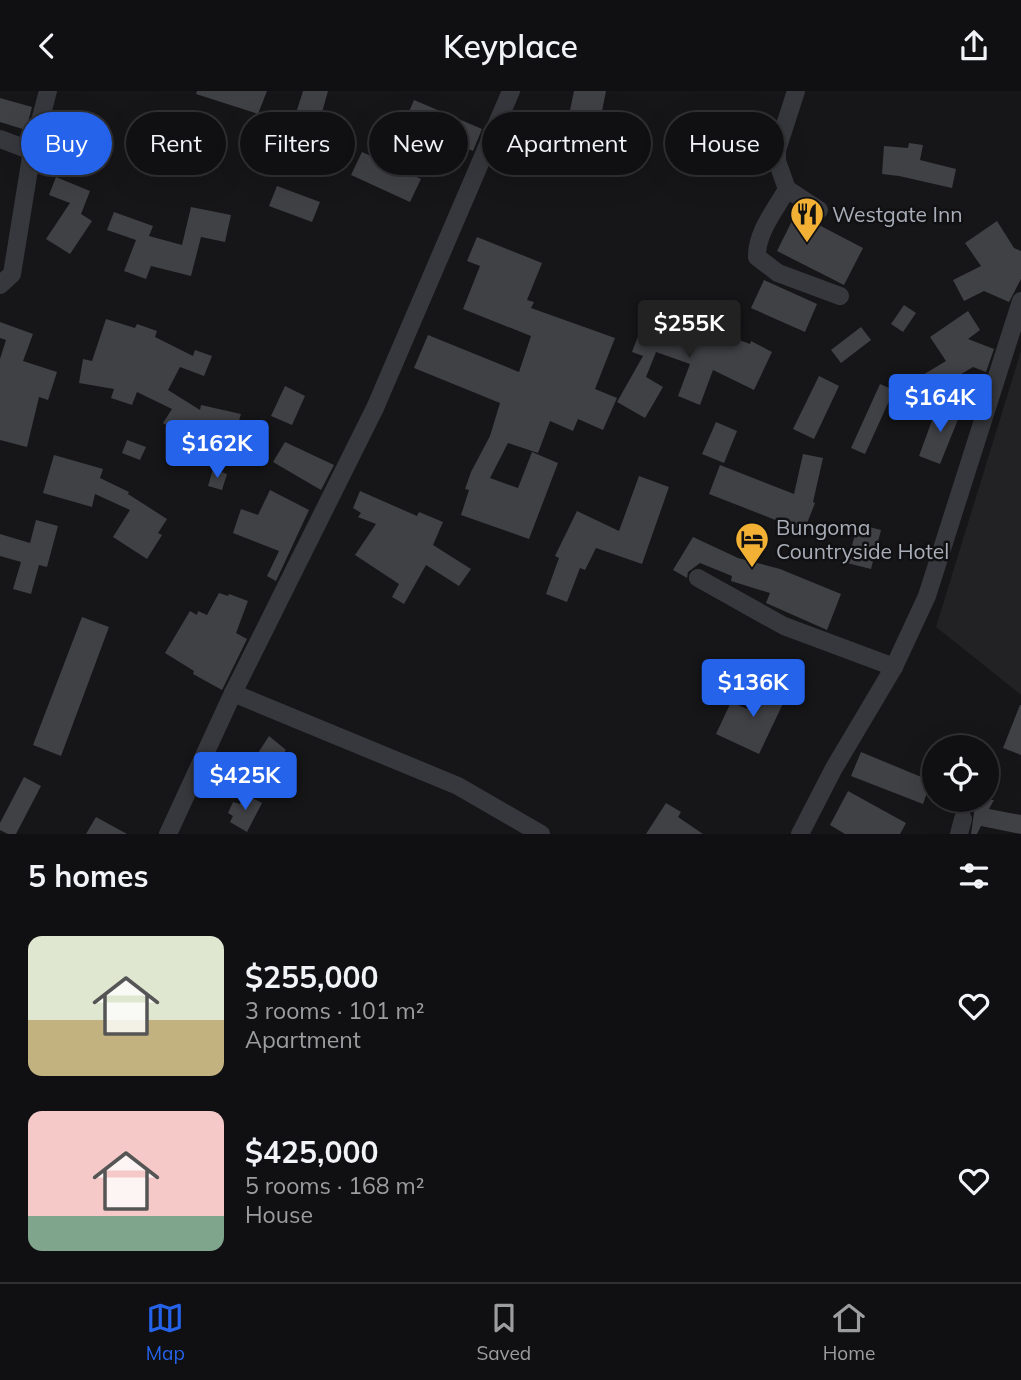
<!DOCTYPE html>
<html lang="en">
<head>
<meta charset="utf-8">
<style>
	:root { --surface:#101012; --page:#19191b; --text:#f1f3f6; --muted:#9c9d9f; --line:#303032; --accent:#2563eb }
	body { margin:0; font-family:Mulish,sans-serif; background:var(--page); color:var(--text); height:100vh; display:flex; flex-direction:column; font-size:26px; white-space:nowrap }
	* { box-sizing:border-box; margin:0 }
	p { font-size:23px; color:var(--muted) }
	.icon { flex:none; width:38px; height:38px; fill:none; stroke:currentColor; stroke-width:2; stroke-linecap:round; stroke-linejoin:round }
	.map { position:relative; height:743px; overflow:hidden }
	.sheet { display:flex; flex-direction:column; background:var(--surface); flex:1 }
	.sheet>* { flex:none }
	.banner { position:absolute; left:21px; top:21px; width:980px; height:63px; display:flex; gap:14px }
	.fabs { position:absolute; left:922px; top:644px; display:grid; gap:14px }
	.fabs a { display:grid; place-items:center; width:77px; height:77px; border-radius:50%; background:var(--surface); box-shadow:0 7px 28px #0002,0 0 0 2px var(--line); font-size:35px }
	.price { position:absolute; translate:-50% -60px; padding:0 16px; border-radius:7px; background:var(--accent); color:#fff; font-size:23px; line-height:46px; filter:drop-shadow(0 2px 4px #0008) }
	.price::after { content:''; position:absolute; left:50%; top:42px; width:21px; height:16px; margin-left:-10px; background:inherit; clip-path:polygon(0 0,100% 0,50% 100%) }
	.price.selected { background:#222; color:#fff }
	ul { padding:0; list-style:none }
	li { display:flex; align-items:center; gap:21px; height:175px; padding:0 28px }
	li span { display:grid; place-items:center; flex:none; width:196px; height:140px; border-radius:14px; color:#555 }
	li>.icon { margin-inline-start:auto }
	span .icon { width:84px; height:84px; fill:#fffc; stroke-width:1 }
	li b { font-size:30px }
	h2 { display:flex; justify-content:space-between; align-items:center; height:84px; padding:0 28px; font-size:30px }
	.chip { padding:0 24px; border-radius:32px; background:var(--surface); box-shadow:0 7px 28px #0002,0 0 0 2px var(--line); font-size:24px; line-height:63px }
	.chip.selected { background:var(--accent); color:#fff }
	header { display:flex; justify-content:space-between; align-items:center; height:91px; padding:0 28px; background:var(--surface); font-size:32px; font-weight:600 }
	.tab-bar { display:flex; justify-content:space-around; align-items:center; height:98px; border-top:2px solid var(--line); background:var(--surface); font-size:19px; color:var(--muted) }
	.tab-bar a { display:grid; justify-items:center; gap:4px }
	.tab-bar .selected { color:var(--accent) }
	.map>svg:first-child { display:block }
	.built { fill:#222225 }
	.building { fill:#404145 }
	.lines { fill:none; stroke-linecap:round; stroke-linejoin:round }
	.minor { stroke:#37383d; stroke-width:18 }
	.labels { text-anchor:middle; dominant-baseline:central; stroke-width:5; stroke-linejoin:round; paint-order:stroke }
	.poi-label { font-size:21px; fill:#a8adb8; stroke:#111113; text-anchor:start }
</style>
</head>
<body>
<header><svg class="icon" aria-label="back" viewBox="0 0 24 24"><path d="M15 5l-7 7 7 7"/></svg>Keyplace<svg class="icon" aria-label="share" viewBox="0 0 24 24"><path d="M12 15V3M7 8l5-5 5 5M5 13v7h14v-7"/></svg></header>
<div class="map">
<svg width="1021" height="743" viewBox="0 0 1021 743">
	<rect width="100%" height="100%" fill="#161618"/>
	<path class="built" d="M 1021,260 L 1021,604 L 936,536 Z"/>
	<g class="building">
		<path d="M 197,0 L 267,0 L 258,23 L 196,3 Z"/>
		<path d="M 303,0 L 328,0 L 321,25 L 297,19 Z"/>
		<path d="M 574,0 L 606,0 L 597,45 L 566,39 Z"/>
		<path d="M 0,7 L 32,16 L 26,39 L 0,31 Z"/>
		<path d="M 414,9 L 482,38 L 473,60 L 405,30 Z"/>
		<path d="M 273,21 L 296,27 L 291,43 L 275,75 L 251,62 Z"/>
		<path d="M 63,28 L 94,48 L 79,71 L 48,51 Z"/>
		<path d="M 909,52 L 923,54 L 920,69 L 956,78 L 952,97 L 899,85 L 882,83 L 884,55 L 908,57 Z"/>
		<path d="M 362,61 L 421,88 L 410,111 L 351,84 Z"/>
		<path d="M 56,86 L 90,100 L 81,123 L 92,130 L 70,163 L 46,148 L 70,112 L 49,104 Z"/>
		<path d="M 277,95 L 320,111 L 312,131 L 269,115 Z"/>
		<path d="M 191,116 L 231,124 L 225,151 L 201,146 L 191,185 L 151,175 L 146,188 L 124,180 L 136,149 L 107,139 L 114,121 L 153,135 L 149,145 L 182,154 Z"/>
		<path d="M 796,122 L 863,157 L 844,194 L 777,160 Z"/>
		<path d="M 997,130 L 1014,157 L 1021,160 L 1021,188 L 1009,211 L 984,200 L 964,210 L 953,189 L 981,175 L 965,152 Z"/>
		<path d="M 477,146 L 542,172 L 527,209 L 534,211 L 531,217 L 615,247 L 595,298 L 617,307 L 603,339 L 578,328 L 573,340 L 550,330 L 538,362 L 508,352 L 490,387 L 518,397 L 532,361 L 558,372 L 529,448 L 461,424 L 469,399 L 465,398 L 471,381 L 490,345 L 500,312 L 414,277 L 428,244 L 519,281 L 531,245 L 463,218 L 480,175 L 467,170 Z"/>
		<path d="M 764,189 L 817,213 L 805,241 L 751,217 Z"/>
		<path d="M 904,214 L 916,222 L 903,241 L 891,233 Z"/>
		<path d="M 649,216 L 750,253 L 751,250 L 772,261 L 754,299 L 713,279 L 700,314 L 678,305 L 690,273 L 656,261 L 646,286 L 663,296 L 645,327 L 617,311 L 643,265 L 632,261 Z"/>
		<path d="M 968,220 L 980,239 L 968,248 L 994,258 L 986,281 L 973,276 L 931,301 L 921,285 L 946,270 L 930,246 Z"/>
		<path d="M 106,228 L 135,237 L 137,233 L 157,240 L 155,246 L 193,265 L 195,259 L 212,265 L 204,285 L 180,276 L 168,299 L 200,319 L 201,314 L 241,323 L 226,372 L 199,366 L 201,357 L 163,332 L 172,318 L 137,301 L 132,314 L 111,307 L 114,298 L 79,292 L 83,268 L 92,270 Z"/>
		<path d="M 0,231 L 33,243 L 23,270 L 57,281 L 48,309 L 39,306 L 27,356 L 0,349 L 0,268 L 6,249 L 0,247 Z"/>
		<path d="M 861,236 L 871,249 L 841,272 L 831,259 Z"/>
		<path d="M 819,285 L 839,295 L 814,348 L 793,338 Z"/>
		<path d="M 880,293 L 894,299 L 865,363 L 851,357 Z"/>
		<path d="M 285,295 L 305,305 L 292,334 L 271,325 Z"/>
		<path d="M 938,313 L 961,321 L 940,373 L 919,365 Z"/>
		<path d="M 716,331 L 737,340 L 724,372 L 702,363 Z"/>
		<path d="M 127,349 L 146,356 L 140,369 L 122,362 Z"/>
		<path d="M 285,351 L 334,374 L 321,399 L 273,371 Z"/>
		<path d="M 803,363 L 823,367 L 813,411 L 815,412 L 804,440 L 709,403 L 720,374 L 794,403 Z"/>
		<path d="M 54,364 L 103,378 L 100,387 L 129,401 L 128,403 L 167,428 L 158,442 L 162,444 L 147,468 L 113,446 L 130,419 L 95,403 L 92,416 L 43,402 Z"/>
		<path d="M 213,378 L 227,383 L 222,399 L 208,395 Z"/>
		<path d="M 639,385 L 669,396 L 642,473 L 596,457 L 585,479 L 580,477 L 567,511 L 546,503 L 559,467 L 555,465 L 577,420 L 619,440 Z"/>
		<path d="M 270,399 L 309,419 L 276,490 L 267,485 L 279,460 L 233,442 L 241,418 L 258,424 Z"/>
		<path d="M 360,400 L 417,425 L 419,421 L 443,431 L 433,454 L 471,478 L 459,495 L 426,474 L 404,513 L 392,506 L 399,493 L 355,464 L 376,433 L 358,426 L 361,422 L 353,417 Z"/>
		<path d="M 36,429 L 58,435 L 47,476 L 39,474 L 31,503 L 13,498 L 21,471 L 0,465 L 0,443 L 30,452 Z"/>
		<path d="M 858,433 L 881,439 L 871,478 L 847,472 Z"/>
		<path d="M 693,446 L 738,467 L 780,478 L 841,503 L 827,539 L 766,512 L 770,502 L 731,490 L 732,485 L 700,472 L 688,481 L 687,487 L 673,479 Z"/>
		<path d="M 219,502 L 228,505 L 229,503 L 248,510 L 236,542 L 247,548 L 222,599 L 193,583 L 194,580 L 165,562 L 190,520 L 197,524 L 198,520 L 207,524 Z"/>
		<path d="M 82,526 L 109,536 L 61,665 L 33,654 Z"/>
		<path d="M 759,592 L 787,604 L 759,663 L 716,643 L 731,611 L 747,618 Z"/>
		<path d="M 1020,614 L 1021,614 L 1021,664 L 1003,657 Z"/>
		<path d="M 269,645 L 286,659 L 275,673 L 258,662 Z"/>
		<path d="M 861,661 L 931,690 L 923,713 L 851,685 Z"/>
		<path d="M 24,686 L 41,695 L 16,743 L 8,743 L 0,739 L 0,732 Z"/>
		<path d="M 848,700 L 906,732 L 900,743 L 845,743 L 830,734 Z"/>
		<path d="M 244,703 L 262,712 L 247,741 L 230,731 L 233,725 L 228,722 L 233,711 L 240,713 Z"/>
		<path d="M 979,709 L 994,709 L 989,718 L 1021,724 L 1021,743 L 981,735 L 977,743 L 971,743 L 975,715 Z"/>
		<path d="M 666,712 L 681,721 L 678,726 L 703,743 L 646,743 Z"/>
		<path d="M 96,726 L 127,743 L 86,743 Z"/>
	</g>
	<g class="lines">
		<g class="minor">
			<path d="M 511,0 L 375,317 L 233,602 L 458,695 L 541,743"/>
			<path d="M 796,0 L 777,59 L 777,70 L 787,98 L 819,119"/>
			<path d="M 0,48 L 32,60 L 12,183 L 0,194"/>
			<path d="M 32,60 L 48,0"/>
			<path d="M 787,98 C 776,118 756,142 757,166 L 778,182 L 840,205"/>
			<path d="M 698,487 L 784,535 L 894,576 L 834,677 L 800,743"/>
			<path d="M 894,576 L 927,505 L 1021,210"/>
			<path d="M 168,743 L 233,602"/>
			<path d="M 959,743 L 963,728"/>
		</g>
	</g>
	<defs>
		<g id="restaurant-pin" transform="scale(1.75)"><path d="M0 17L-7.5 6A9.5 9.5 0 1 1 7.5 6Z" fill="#f2b134" stroke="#111113"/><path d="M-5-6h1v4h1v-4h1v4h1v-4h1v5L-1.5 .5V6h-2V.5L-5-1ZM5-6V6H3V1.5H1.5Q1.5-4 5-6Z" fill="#111"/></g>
		<g id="hotel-pin" transform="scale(1.75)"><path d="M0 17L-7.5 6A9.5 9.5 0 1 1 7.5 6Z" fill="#f2b134" stroke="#111113"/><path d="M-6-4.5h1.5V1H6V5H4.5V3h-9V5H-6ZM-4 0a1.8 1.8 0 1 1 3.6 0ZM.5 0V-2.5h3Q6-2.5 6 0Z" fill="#111"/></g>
	</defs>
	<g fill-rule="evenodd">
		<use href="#restaurant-pin" x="807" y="123"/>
		<use href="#hotel-pin" x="752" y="448"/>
	</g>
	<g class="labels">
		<g class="poi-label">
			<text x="832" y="123">Westgate Inn</text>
			<text x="776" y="436">Bungoma<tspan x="776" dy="24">Countryside Hotel</tspan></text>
		</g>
	</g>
</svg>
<div class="fabs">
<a><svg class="icon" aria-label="locate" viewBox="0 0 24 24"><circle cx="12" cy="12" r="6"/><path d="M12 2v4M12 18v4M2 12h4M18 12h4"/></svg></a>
</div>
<b class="price selected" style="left:689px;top:269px">$255K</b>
<b class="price" style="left:940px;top:343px">$164K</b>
<b class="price" style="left:217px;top:389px">$162K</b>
<b class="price" style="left:753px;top:628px">$136K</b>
<b class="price" style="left:245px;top:721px">$425K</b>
<div class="banner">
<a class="chip selected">Buy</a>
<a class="chip">Rent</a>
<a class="chip">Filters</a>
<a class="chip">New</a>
<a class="chip">Apartment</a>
<a class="chip">House</a>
</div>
</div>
<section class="sheet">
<h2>5 homes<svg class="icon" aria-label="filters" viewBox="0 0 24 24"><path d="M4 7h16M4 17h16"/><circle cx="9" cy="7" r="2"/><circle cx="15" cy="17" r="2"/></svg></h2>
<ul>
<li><span style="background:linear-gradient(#dfe7d0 60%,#c2b280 0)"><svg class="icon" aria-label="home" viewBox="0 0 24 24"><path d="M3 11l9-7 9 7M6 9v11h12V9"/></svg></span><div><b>$255,000</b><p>3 rooms · 101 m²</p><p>Apartment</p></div><svg class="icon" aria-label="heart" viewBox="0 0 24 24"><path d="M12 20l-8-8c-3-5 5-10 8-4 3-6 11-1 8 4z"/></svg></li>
<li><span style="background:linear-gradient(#f6c9c9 75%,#7fa58c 0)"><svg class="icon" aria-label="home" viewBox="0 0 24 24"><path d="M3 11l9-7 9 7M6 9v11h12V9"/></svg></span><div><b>$425,000</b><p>5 rooms · 168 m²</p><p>House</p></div><svg class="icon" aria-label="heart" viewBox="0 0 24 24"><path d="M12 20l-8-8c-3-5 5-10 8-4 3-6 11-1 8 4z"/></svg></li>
</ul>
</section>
<nav class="tab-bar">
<a class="selected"><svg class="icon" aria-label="map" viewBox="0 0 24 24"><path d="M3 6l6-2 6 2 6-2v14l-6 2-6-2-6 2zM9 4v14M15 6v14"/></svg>Map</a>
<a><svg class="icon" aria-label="saved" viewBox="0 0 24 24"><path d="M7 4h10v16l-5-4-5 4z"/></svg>Saved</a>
<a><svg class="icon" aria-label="home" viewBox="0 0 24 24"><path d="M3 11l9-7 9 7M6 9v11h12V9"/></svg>Home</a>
</nav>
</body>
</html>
